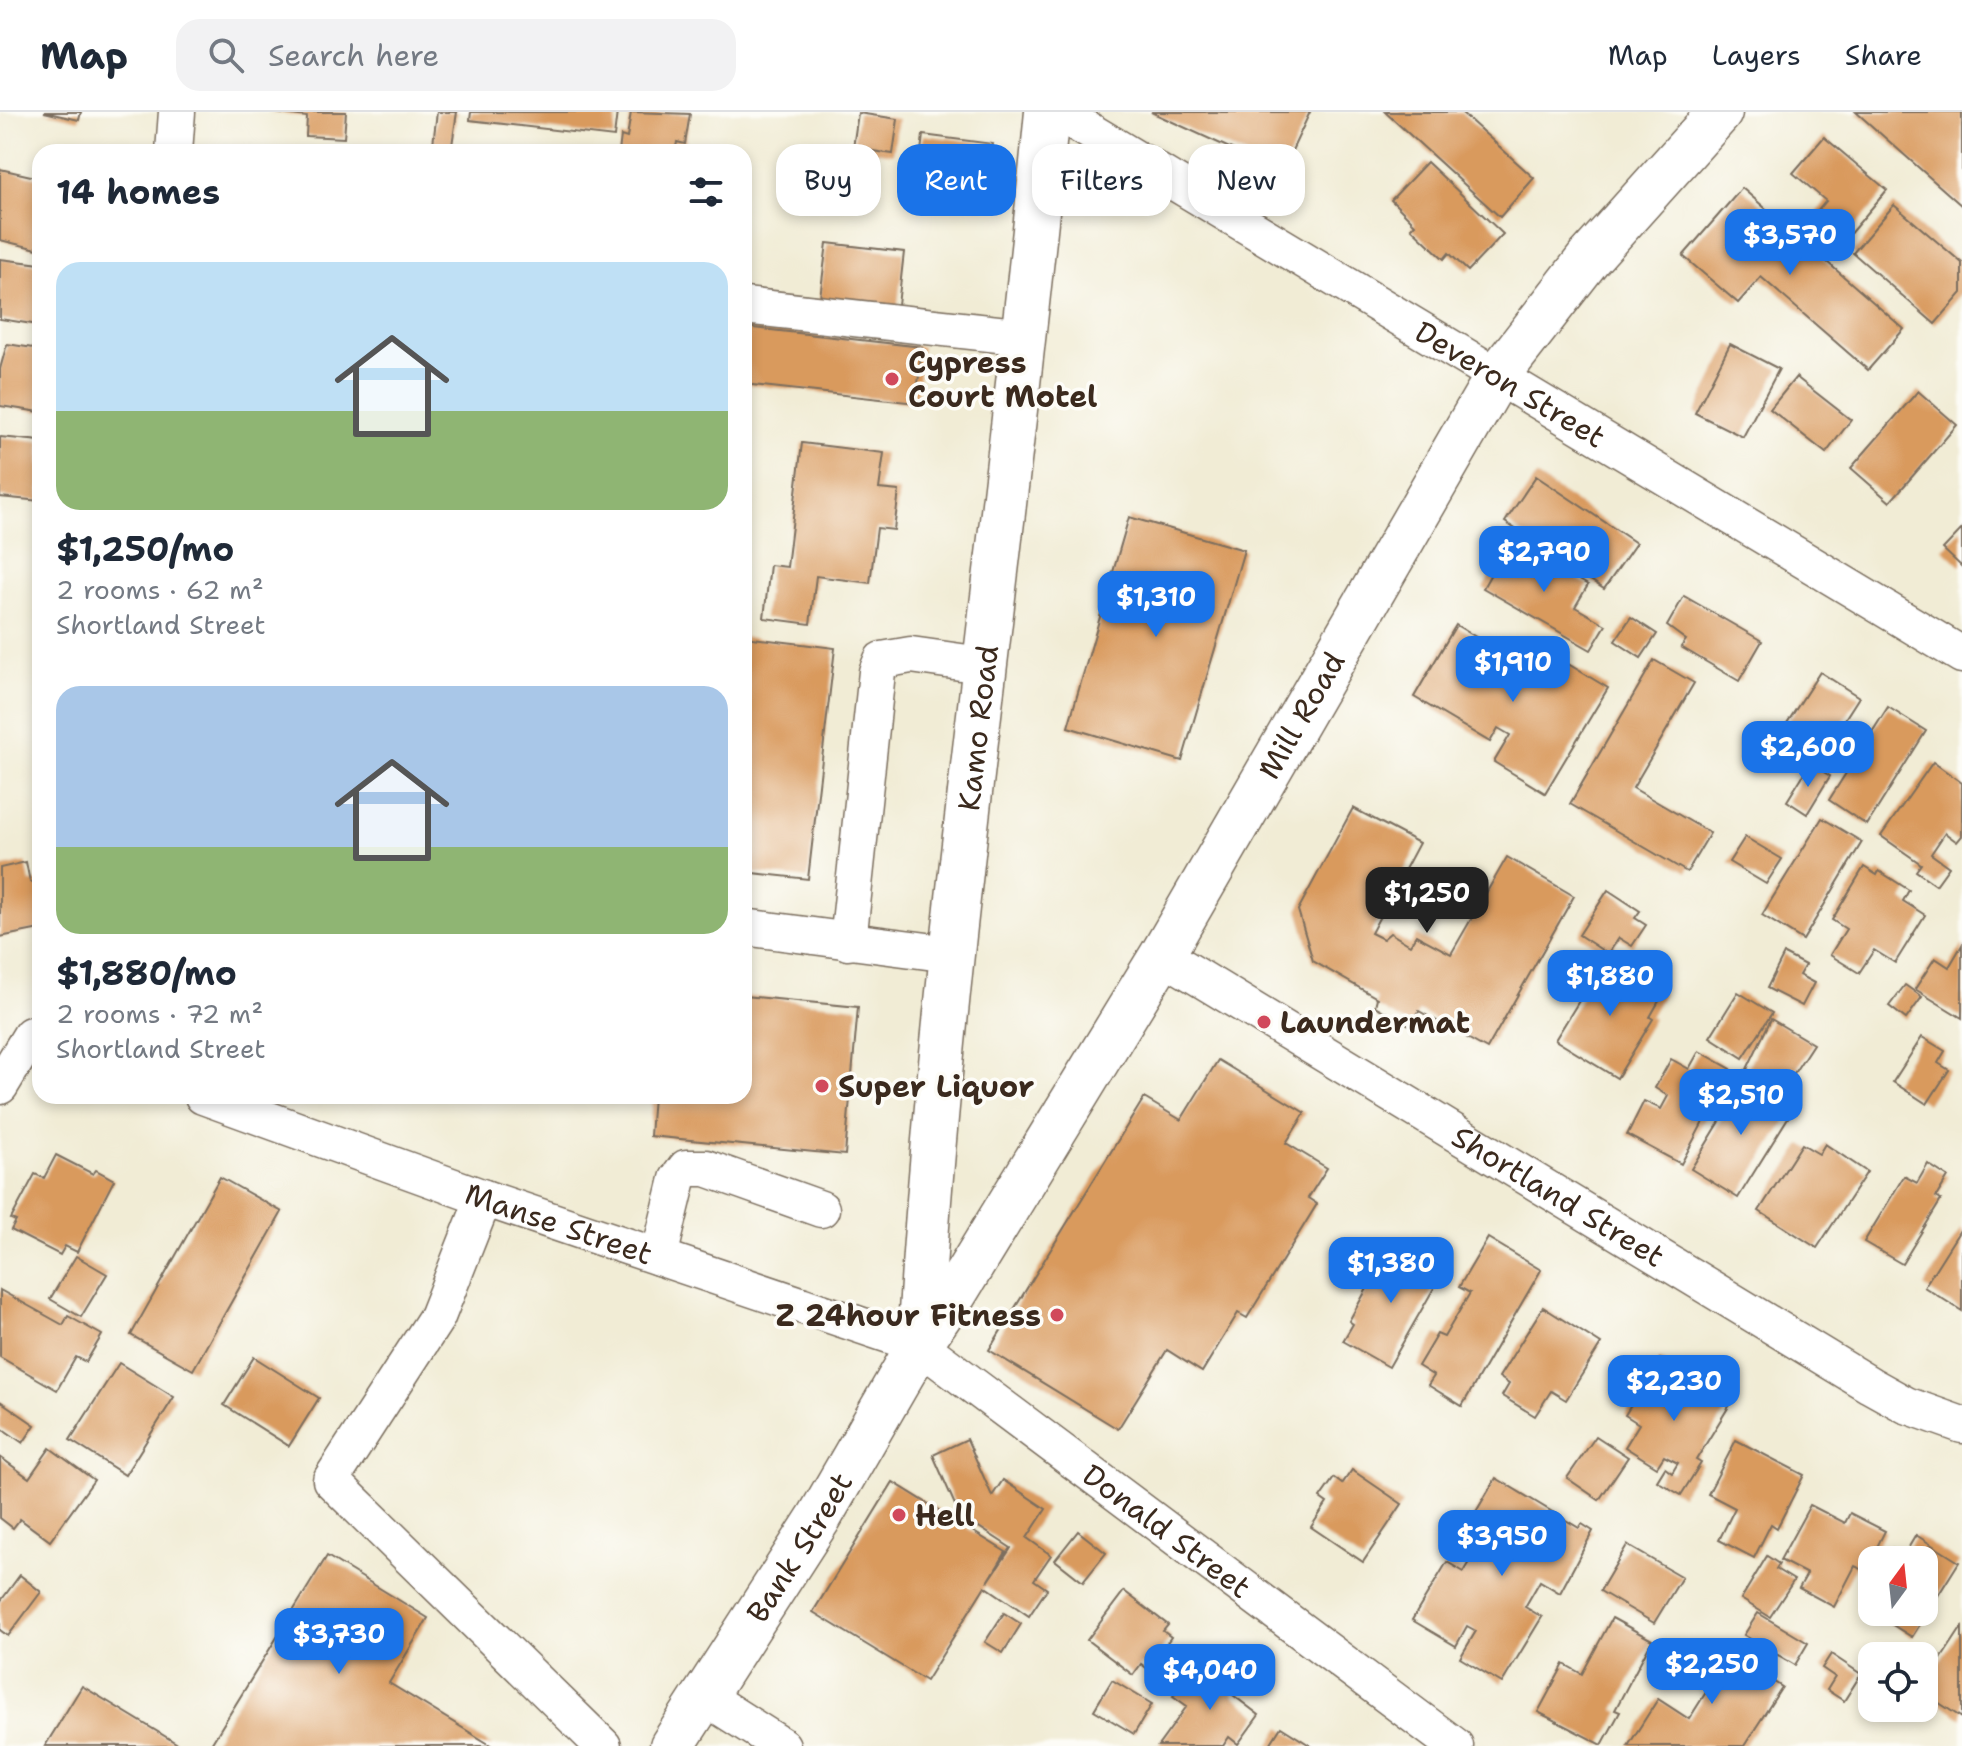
<!DOCTYPE html>
<html lang="en">
<head>
<meta charset="utf-8">
<style>
	:root { --surface:#fff; --page:#f2f2f3; --text:#1f2937; --muted:#747a83; --line:#e0e1e3; --accent:#1a73e8 }
	body { margin:0; font-family:"Shantell Sans",sans-serif; background:var(--page); color:var(--text); height:100vh; display:flex; flex-direction:column; font-size:30px; white-space:nowrap }
	* { box-sizing:border-box; margin:0 }
	p { font-size:26px; color:var(--muted) }
	.icon { flex:none; width:44px; height:44px; fill:none; stroke:currentColor; stroke-width:2; stroke-linecap:round; stroke-linejoin:round }
	.map { position:relative; flex:1; overflow:hidden }
	.sheet { position:absolute; left:32px; top:32px; width:720px; height:960px; display:flex; flex-direction:column; background:var(--surface); border-radius:24px; box-shadow:0 4px 12px #0003 }
	.sheet>* { flex:none }
	.banner { position:absolute; left:776px; top:32px; width:760px; height:72px; display:flex; gap:16px }
	.needle { width:52px; rotate:15deg }
	.tools { position:absolute; left:1858px; top:1434px; display:grid; gap:16px }
	.tools a { display:grid; place-items:center; width:80px; height:80px; border-radius:16px; background:var(--surface); box-shadow:0 4px 12px #0003; font-size:40px }
	.price { position:absolute; translate:-50% -68px; padding:0 18px; border-radius:16px; background:var(--accent); color:#fff; font-size:26px; line-height:52px; filter:drop-shadow(0 2px 4px #0008) }
	.price::after { content:''; position:absolute; left:50%; top:48px; width:24px; height:18px; margin-left:-12px; background:inherit; clip-path:polygon(0 0,100% 0,50% 100%) }
	.price.current { background:#222; color:#fff }
	ul { padding:0; list-style:none }
	li { display:grid; align-content:center; gap:16px; height:424px; padding:0 24px }
	li span { display:grid; place-items:center; height:248px; border-radius:24px; color:#555 }
	li>.icon { margin-inline-start:auto }
	span .icon { width:144px; height:144px; fill:#fffc; stroke-width:1 }
	li b { font-size:34px }
	h2 { display:flex; justify-content:space-between; align-items:center; height:96px; padding:0 24px; font-size:34px }
	.chip { padding:0 28px; border-radius:24px; background:var(--surface); box-shadow:0 4px 12px #0003; font-size:28px; line-height:72px }
	.chip.current { background:var(--accent); color:#fff }
	header { display:flex; align-items:center; gap:48px; box-sizing:border-box; height:112px; padding:0 40px; background:var(--surface); border-bottom:2px solid var(--line) }
	header strong { font-size:38px }
	nav { display:flex; gap:44px; margin-inline-start:auto; font-size:28px }
	.search { width:560px; height:72px; background:var(--page); display:flex; align-items:center; gap:20px; box-sizing:border-box; padding:0 28px; border-radius:24px; color:var(--muted); font-size:30px }
	.map>svg:first-child { display:block }
	.building { fill:#d99a5d }
	.lines { fill:none; stroke-linecap:round; stroke-linejoin:round }
	.minor-casing { stroke:#7b6e5e; stroke-width:39 }
	.major-casing { stroke:#7b6e5e; stroke-width:47 }
	.minor { stroke:#fff; stroke-width:36 }
	.major { stroke:#fff; stroke-width:44 }
	.poi-dot { fill:#d1495b; stroke:#fdfcf7; stroke-width:3 }
	.labels { text-anchor:middle; dominant-baseline:central; stroke-width:7; stroke-linejoin:round; paint-order:stroke }
	.poi-label { font-size:30px; font-weight:bold; fill:#3b2a1e; stroke:#fdfcf7; text-anchor:start }
	.street-label { font-size:30px; fill:#3b2a1e; stroke:#fdfcf7 }
</style>
</head>
<body>
<header>
<strong>Map</strong>
<div class="search"><svg class="icon" aria-label="search" viewBox="0 0 24 24"><circle cx="10" cy="10" r="6"/><path d="M15 15l6 6"/></svg>Search here</div>
<nav><a>Map</a><a>Layers</a><a>Share</a></nav>
</header>
<div class="map">
<svg width="1962" height="1634" viewBox="0 0 1962 1634">
	<rect width="100%" height="100%" fill="#fdfcf7"/>
	<filter id="ink" filterUnits="userSpaceOnUse"><feTurbulence type="fractalNoise" baseFrequency=".0125" numOctaves="2"/><feDisplacementMap in="SourceGraphic" scale="16" xChannelSelector="R" yChannelSelector="G"/><feConvolveMatrix kernelMatrix="1 2 1 2 8 2 1 2 1" color-interpolation-filters="sRGB"/></filter>
	<filter id="wash" filterUnits="userSpaceOnUse"><feTurbulence type="fractalNoise" baseFrequency=".006" numOctaves="4" result="noise"/><feDisplacementMap in="SourceGraphic" scale="32" xChannelSelector="R" yChannelSelector="G"/><feGaussianBlur stdDeviation="1.8" result="paint"/><feColorMatrix in="noise" values="0 0 0 0 0 0 0 0 0 0 0 0 0 0 0 0 0 1.4 0 .05"/><feComposite in="paint" operator="in"/></filter>
	<g filter="url(#wash)">
		<rect width="100%" height="100%" fill="#f1ecd5"/>
		<g id="blocks">
			<g class="building">
				<path d="M 44,0 L 81,0 L 79,8 Z"/>
				<path d="M 269,0 L 346,0 L 344,26 L 306,24 L 307,5 Z"/>
				<path d="M 437,0 L 457,0 L 451,40 L 432,40 Z"/>
				<path d="M 471,0 L 617,0 L 614,25 L 470,8 Z"/>
				<path d="M 631,0 L 690,2 L 685,32 L 677,30 L 675,40 L 619,40 L 621,24 L 627,26 Z"/>
				<path d="M 1151,0 L 1310,0 L 1282,60 Z"/>
				<path d="M 1385,0 L 1461,0 L 1534,66 L 1500,105 Z"/>
				<path d="M 1856,0 L 1962,0 L 1962,94 Z"/>
				<path d="M 858,1 L 898,7 L 893,42 L 853,36 Z"/>
				<path d="M 923,23 L 993,32 L 984,96 L 917,87 L 920,68 L 909,67 L 911,46 L 920,48 Z"/>
				<path d="M 1824,25 L 1887,78 L 1837,137 L 1807,112 L 1826,89 L 1793,61 Z"/>
				<path d="M 1427,50 L 1503,122 L 1468,159 L 1449,141 L 1444,147 L 1411,116 L 1415,112 L 1391,88 Z"/>
				<path d="M 0,57 L 40,66 L 37,137 L 0,128 Z"/>
				<path d="M 1742,76 L 1904,217 L 1868,258 L 1761,165 L 1738,191 L 1683,144 Z"/>
				<path d="M 1894,93 L 1962,151 L 1962,181 L 1935,212 L 1853,141 Z"/>
				<path d="M 827,131 L 904,140 L 897,202 L 819,193 Z"/>
				<path d="M 0,147 L 40,152 L 39,213 L 0,207 Z"/>
				<path d="M 744,215 L 922,235 L 916,291 L 744,272 Z"/>
				<path d="M 7,232 L 40,237 L 40,300 L 0,294 L 0,257 Z"/>
				<path d="M 1730,232 L 1779,257 L 1743,325 L 1695,301 Z"/>
				<path d="M 1796,265 L 1851,308 L 1826,341 L 1770,297 Z"/>
				<path d="M 1918,279 L 1957,313 L 1890,390 L 1851,356 Z"/>
				<path d="M 0,325 L 40,329 L 40,389 L 0,385 Z"/>
				<path d="M 802,331 L 884,341 L 879,377 L 899,379 L 894,418 L 877,416 L 870,471 L 816,464 L 810,512 L 764,506 L 770,453 L 787,455 Z"/>
				<path d="M 1536,364 L 1636,431 L 1604,477 L 1505,410 Z"/>
				<path d="M 1129,405 L 1244,438 L 1182,649 L 1068,615 Z"/>
				<path d="M 1962,417 L 1962,455 L 1943,437 Z"/>
				<path d="M 1510,428 L 1588,473 L 1575,495 L 1606,513 L 1591,538 L 1483,476 Z"/>
				<path d="M 1684,484 L 1762,529 L 1739,569 L 1681,535 L 1686,528 L 1667,514 Z"/>
				<path d="M 1631,505 L 1657,522 L 1641,546 L 1615,529 Z"/>
				<path d="M 1456,513 L 1536,561 L 1548,540 L 1608,576 L 1545,681 L 1494,650 L 1510,623 L 1498,616 L 1490,630 L 1414,585 Z"/>
				<path d="M 744,525 L 835,536 L 808,767 L 744,760 Z"/>
				<path d="M 1654,548 L 1694,571 L 1633,676 L 1710,721 L 1687,760 L 1570,692 Z"/>
				<path d="M 1820,560 L 1859,585 L 1820,646 L 1811,640 L 1801,655 L 1771,636 Z"/>
				<path d="M 1888,595 L 1926,619 L 1867,713 L 1829,688 Z"/>
				<path d="M 1933,650 L 1962,671 L 1962,724 L 1957,730 L 1945,721 L 1931,742 L 1949,755 L 1936,773 L 1916,759 L 1921,752 L 1881,724 Z"/>
				<path d="M 1810,652 L 1830,664 L 1807,702 L 1787,689 Z"/>
				<path d="M 1353,696 L 1419,731 L 1371,821 L 1383,827 L 1390,821 L 1410,833 L 1416,823 L 1451,842 L 1507,745 L 1574,784 L 1487,937 L 1419,899 L 1411,914 L 1375,894 L 1377,886 L 1313,849 L 1298,798 Z"/>
				<path d="M 1822,706 L 1862,730 L 1803,828 L 1762,803 Z"/>
				<path d="M 1745,725 L 1782,747 L 1766,772 L 1729,750 Z"/>
				<path d="M 26,750 L 30,770 L 40,769 L 40,817 L 0,825 L 0,756 Z"/>
				<path d="M 1864,755 L 1877,763 L 1879,759 L 1909,778 L 1903,789 L 1925,803 L 1895,851 L 1874,838 L 1859,861 L 1830,843 L 1846,817 L 1832,808 Z"/>
				<path d="M 1608,778 L 1640,799 L 1635,806 L 1646,813 L 1632,834 L 1619,826 L 1608,842 L 1579,823 Z"/>
				<path d="M 1962,833 L 1962,906 L 1915,877 L 1935,846 L 1949,855 Z"/>
				<path d="M 1784,842 L 1805,853 L 1799,863 L 1814,871 L 1802,894 L 1767,876 Z"/>
				<path d="M 1606,845 L 1663,882 L 1650,905 L 1653,907 L 1617,966 L 1555,928 Z"/>
				<path d="M 1905,873 L 1922,885 L 1906,907 L 1889,894 Z"/>
				<path d="M 1738,880 L 1772,901 L 1743,946 L 1710,925 Z"/>
				<path d="M 744,884 L 858,895 L 845,1043 L 650,1024 L 653,984 L 744,984 Z"/>
				<path d="M 1771,907 L 1813,932 L 1783,978 L 1747,957 Z"/>
				<path d="M 1922,925 L 1945,939 L 1938,951 L 1949,958 L 1927,992 L 1893,970 Z"/>
				<path d="M 1699,939 L 1731,957 L 1681,1052 L 1627,1023 L 1644,989 L 1661,997 L 1668,984 L 1655,976 L 1671,947 L 1689,957 Z"/>
				<path d="M 1218,948 L 1305,1001 L 1286,1031 L 1327,1056 L 1308,1086 L 1317,1092 L 1247,1206 L 1238,1201 L 1202,1260 L 1167,1238 L 1118,1317 L 989,1238 L 1144,986 L 1181,1008 Z"/>
				<path d="M 1745,958 L 1771,974 L 1762,987 L 1789,1004 L 1738,1086 L 1691,1057 L 1741,975 L 1736,972 Z"/>
				<path d="M 1802,1032 L 1819,1042 L 1825,1032 L 1867,1060 L 1817,1136 L 1759,1099 Z"/>
				<path d="M 56,1043 L 93,1062 L 96,1058 L 114,1068 L 77,1140 L 65,1134 L 60,1143 L 11,1118 L 16,1109 L 11,1107 L 35,1062 L 44,1066 Z"/>
				<path d="M 1928,1052 L 1948,1065 L 1936,1085 L 1941,1088 L 1902,1152 L 1864,1130 L 1904,1064 L 1917,1071 Z"/>
				<path d="M 220,1065 L 282,1100 L 193,1258 L 131,1223 Z"/>
				<path d="M 1962,1115 L 1962,1199 L 1924,1175 Z"/>
				<path d="M 1488,1126 L 1541,1158 L 1462,1294 L 1428,1273 L 1434,1264 L 1418,1254 L 1437,1222 L 1444,1225 L 1470,1181 L 1459,1175 Z"/>
				<path d="M 1393,1130 L 1434,1153 L 1428,1164 L 1438,1169 L 1389,1255 L 1343,1229 L 1353,1212 L 1349,1209 Z"/>
				<path d="M 76,1144 L 107,1162 L 81,1205 L 50,1187 Z"/>
				<path d="M 0,1178 L 63,1213 L 68,1204 L 102,1223 L 86,1250 L 76,1245 L 57,1278 L 0,1245 Z"/>
				<path d="M 1543,1195 L 1601,1232 L 1566,1288 L 1551,1279 L 1535,1304 L 1502,1284 L 1509,1272 L 1499,1265 Z"/>
				<path d="M 254,1245 L 319,1286 L 289,1334 L 224,1293 Z"/>
				<path d="M 1660,1247 L 1731,1291 L 1696,1348 L 1701,1351 L 1681,1383 L 1657,1369 L 1665,1356 L 1672,1361 L 1678,1351 L 1664,1344 L 1657,1355 L 1625,1335 L 1639,1312 L 1625,1303 Z"/>
				<path d="M 119,1251 L 174,1285 L 125,1363 L 70,1328 Z"/>
				<path d="M 0,1289 L 35,1313 L 23,1331 L 0,1315 Z"/>
				<path d="M 1596,1324 L 1628,1345 L 1599,1388 L 1567,1366 Z"/>
				<path d="M 967,1327 L 992,1384 L 1003,1368 L 1046,1397 L 1027,1426 L 1051,1443 L 1034,1468 L 1047,1477 L 1029,1504 L 985,1474 L 926,1569 L 813,1500 L 893,1370 L 1006,1440 L 988,1470 L 1011,1436 L 959,1402 L 933,1343 Z"/>
				<path d="M 1736,1328 L 1804,1363 L 1777,1416 L 1771,1412 L 1754,1446 L 1719,1428 L 1735,1396 L 1708,1382 Z"/>
				<path d="M 50,1336 L 94,1368 L 50,1429 L 20,1407 L 13,1416 L 0,1406 L 0,1345 L 29,1366 Z"/>
				<path d="M 1352,1358 L 1402,1392 L 1363,1450 L 1311,1415 L 1327,1391 L 1320,1386 L 1334,1366 L 1342,1372 Z"/>
				<path d="M 1496,1366 L 1579,1416 L 1582,1412 L 1593,1419 L 1560,1481 L 1540,1469 L 1525,1495 L 1542,1505 L 1502,1571 L 1460,1546 L 1476,1519 L 1467,1514 L 1456,1534 L 1412,1508 L 1447,1450 L 1464,1460 L 1479,1435 L 1461,1425 Z"/>
				<path d="M 1810,1393 L 1845,1411 L 1850,1401 L 1885,1419 L 1865,1459 L 1855,1454 L 1834,1495 L 1799,1476 L 1807,1462 L 1780,1448 Z"/>
				<path d="M 1078,1419 L 1106,1441 L 1083,1470 L 1055,1448 Z"/>
				<path d="M 1916,1423 L 1959,1450 L 1912,1525 L 1872,1500 L 1924,1500 L 1924,1448 L 1886,1448 L 1893,1436 L 1904,1443 Z"/>
				<path d="M 1627,1433 L 1682,1465 L 1654,1511 L 1600,1479 Z"/>
				<path d="M 327,1444 L 428,1506 L 389,1571 L 492,1634 L 210,1634 Z"/>
				<path d="M 1767,1444 L 1779,1452 L 1776,1457 L 1794,1468 L 1770,1505 L 1741,1487 Z"/>
				<path d="M 20,1463 L 41,1480 L 8,1524 L 0,1518 L 0,1490 Z"/>
				<path d="M 1124,1479 L 1168,1513 L 1163,1519 L 1171,1525 L 1148,1557 L 1141,1552 L 1133,1563 L 1087,1528 Z"/>
				<path d="M 1004,1501 L 1021,1512 L 1003,1541 L 985,1530 Z"/>
				<path d="M 1758,1501 L 1808,1531 L 1795,1553 L 1744,1523 Z"/>
				<path d="M 1612,1506 L 1652,1528 L 1615,1598 L 1620,1600 L 1602,1633 L 1538,1600 L 1564,1552 L 1582,1562 Z"/>
				<path d="M 1962,1515 L 1962,1606 L 1924,1581 L 1924,1573 Z"/>
				<path d="M 1699,1531 L 1726,1548 L 1730,1542 L 1782,1575 L 1744,1634 L 1628,1634 L 1658,1587 L 1689,1607 L 1708,1577 L 1680,1559 Z"/>
				<path d="M 1831,1542 L 1861,1562 L 1844,1589 L 1827,1578 L 1835,1565 L 1822,1556 Z"/>
				<path d="M 1194,1554 L 1215,1570 L 1224,1558 L 1243,1571 L 1233,1583 L 1259,1603 L 1238,1632 L 1229,1625 L 1223,1634 L 1158,1634 L 1187,1594 L 1173,1584 Z"/>
				<path d="M 1112,1568 L 1152,1592 L 1134,1622 L 1094,1598 Z"/>
				<path d="M 82,1574 L 181,1634 L 45,1634 Z"/>
				<path d="M 1281,1615 L 1311,1634 L 1269,1634 Z"/>
			</g>
		</g>
	</g>
	<g filter="url(#ink)">
		<use href="#blocks" fill-opacity="0" stroke="#7b6e5e" stroke-width="2"/>
		<g class="lines">
			<g class="minor-casing">
				<g id="minor">
					<path id="s1" d="M 1058,0 L 1962,543"/>
					<path d="M 174,40 L 177,0"/>
					<path d="M 744,194 L 1026,225"/>
					<path d="M 744,815 L 950,842"/>
					<path d="M 848,830 L 877,560 L 882,548 L 911,543 L 982,553"/>
					<path id="s2" d="M 1162,843 L 1870,1273 L 1906,1293 L 1962,1313"/>
					<path d="M 0,974 L 31,923"/>
					<path id="s3" d="M 203,984 L 484,1086 L 919,1233 L 1455,1634"/>
					<path d="M 484,1086 L 437,1205 L 331,1368 L 603,1634"/>
					<path d="M 659,1145 L 678,1067 L 686,1056 L 706,1056 L 821,1097"/>
					<path d="M 705,1585 L 782,1634"/>
				</g>
			</g>
			<g class="major-casing">
				<g id="major">
					<path id="s4" d="M 919,1233 C 943,820 1008,412 1047,0"/>
					<path id="s5" d="M 672,1634 L 819,1406 L 919,1233 L 955,1181 L 1162,843 L 1498,263 L 1589,146 L 1720,0"/>
				</g>
			</g>
			<use href="#minor" class="minor"/>
			<use href="#major" class="major"/>
		</g>
	</g>
	<g class="poi-dot">
		<circle cx="892" cy="267" r="8"/>
		<circle cx="1264" cy="910" r="8"/>
		<circle cx="822" cy="974" r="8"/>
		<circle cx="1057" cy="1203" r="8"/>
		<circle cx="899" cy="1403" r="8"/>
	</g>
	<g class="labels">
		<g class="poi-label">
			<text x="908" y="250">Cypress<tspan x="908" dy="34">Court Motel</tspan></text>
			<text x="1280" y="910">Laundermat</text>
			<text x="838" y="974">Super Liquor</text>
			<text x="1041" y="1203" text-anchor="end">Z 24hour Fitness</text>
			<text x="915" y="1403">Hell</text>
		</g>
		<g class="street-label">
			<text stroke="none"><textPath href="#s1" startOffset="528">Deveron Street</textPath></text>
			<text stroke="none"><textPath href="#s5" startOffset="1208">Mill Road</textPath></text>
			<text stroke="none"><textPath href="#s4" startOffset="620">Kamo Road</textPath></text>
			<text stroke="none"><textPath href="#s2" startOffset="464">Shortland Street</textPath></text>
			<text stroke="none"><textPath href="#s3" startOffset="378">Manse Street</textPath></text>
			<text stroke="none"><textPath href="#s3" startOffset="1068">Donald Street</textPath></text>
			<text stroke="none"><textPath href="#s5" startOffset="236">Bank Street</textPath></text>
		</g>
	</g>
</svg>
<div class="tools">
<a><svg class="needle" viewBox="-14 -14 28 28"><path d="M0-13l5 13h-10z" fill="#e53935"/><path d="M0 13l5-13h-10z" fill="#747a83"/></svg></a>
<a><svg class="icon" aria-label="locate" viewBox="0 0 24 24"><circle cx="12" cy="12" r="6"/><path d="M12 2v4M12 18v4M2 12h4M18 12h4"/></svg></a>
</div>
<b class="price" style="left:1790px;top:165px">$3,570</b>
<b class="price" style="left:1544px;top:482px">$2,790</b>
<b class="price" style="left:1156px;top:527px">$1,310</b>
<b class="price" style="left:1513px;top:592px">$1,910</b>
<b class="price" style="left:1808px;top:677px">$2,600</b>
<b class="price current" style="left:1427px;top:823px">$1,250</b>
<b class="price" style="left:1610px;top:906px">$1,880</b>
<b class="price" style="left:1741px;top:1025px">$2,510</b>
<b class="price" style="left:1391px;top:1193px">$1,380</b>
<b class="price" style="left:1674px;top:1311px">$2,230</b>
<b class="price" style="left:1502px;top:1466px">$3,950</b>
<b class="price" style="left:339px;top:1564px">$3,730</b>
<b class="price" style="left:1712px;top:1594px">$2,250</b>
<b class="price" style="left:1210px;top:1600px">$4,040</b>
<div class="banner">
<a class="chip">Buy</a>
<a class="chip current">Rent</a>
<a class="chip">Filters</a>
<a class="chip">New</a>
</div>
<section class="sheet">
<h2>14 homes<svg class="icon" aria-label="filters" viewBox="0 0 24 24"><path d="M4 7h16M4 17h16"/><circle cx="9" cy="7" r="2"/><circle cx="15" cy="17" r="2"/></svg></h2>
<ul>
<li><span style="background:linear-gradient(#bfe0f5 60%,#8fb573 0)"><svg class="icon" aria-label="home" viewBox="0 0 24 24"><path d="M3 11l9-7 9 7M6 9v11h12V9"/></svg></span><div><b>$1,250/mo</b><p>2 rooms · 62 m²</p><p>Shortland Street</p></div></li>
<li><span style="background:linear-gradient(#a9c7e8 65%,#8fb573 0)"><svg class="icon" aria-label="home" viewBox="0 0 24 24"><path d="M3 11l9-7 9 7M6 9v11h12V9"/></svg></span><div><b>$1,880/mo</b><p>2 rooms · 72 m²</p><p>Shortland Street</p></div></li>
</ul>
</section>
</div>
</body>
</html>
